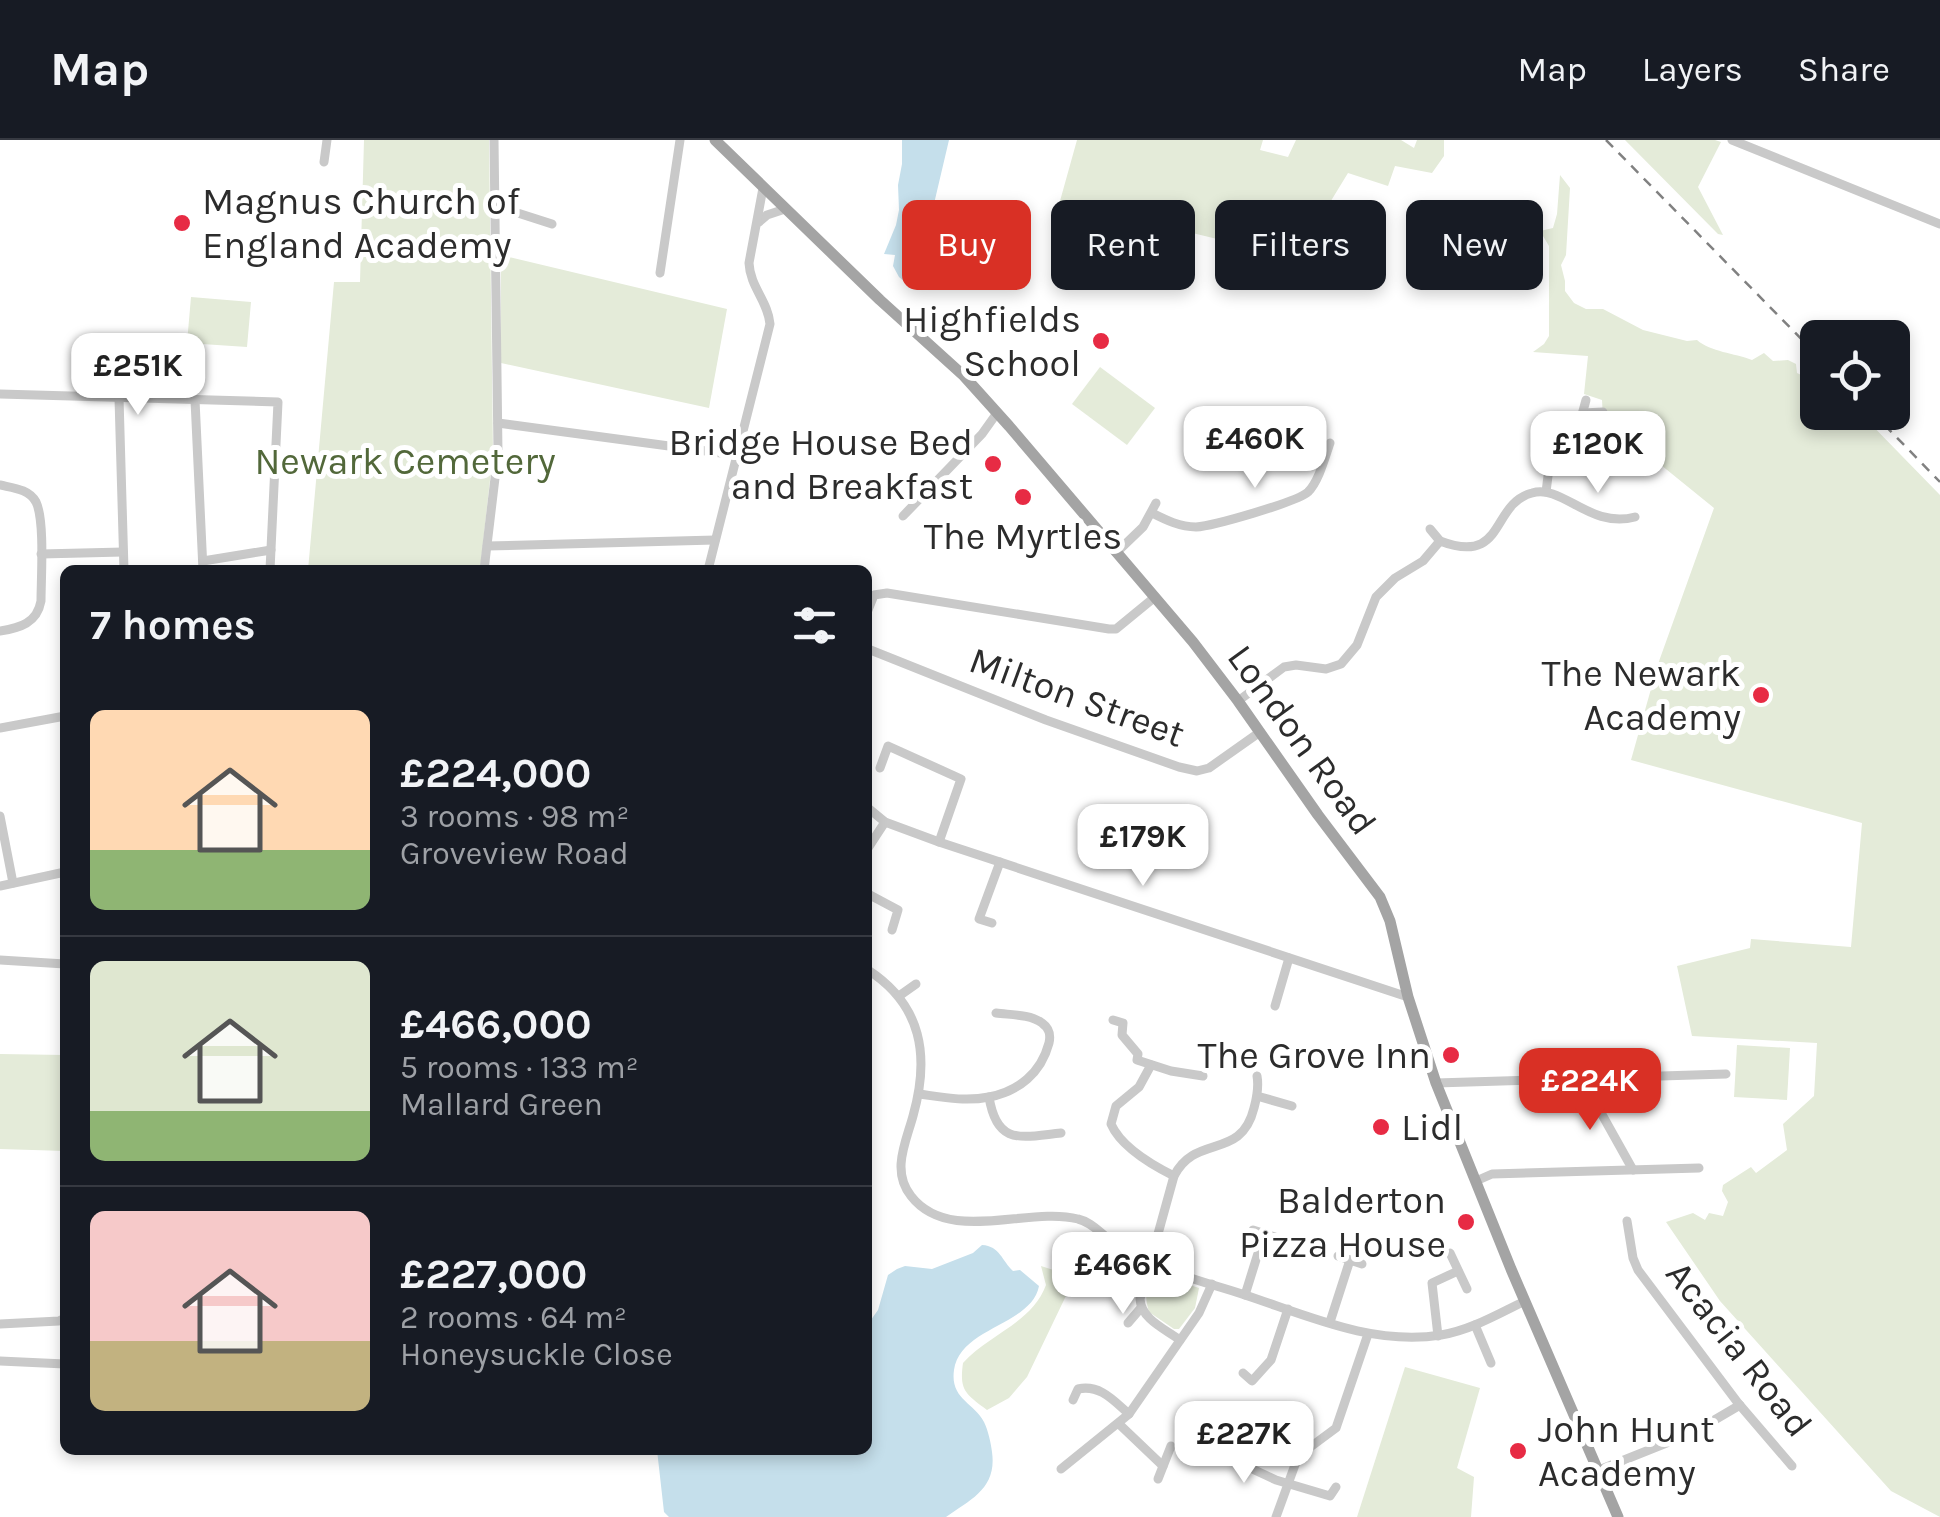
<!DOCTYPE html>
<html lang="en">
<head>
<meta charset="utf-8">
<style>
	:root { --surface:#171b24; --page:#20242c; --text:#f1f3f6; --muted:#9ea1a6; --line:#363941; --accent:#d93025 }
	body { margin:0; font-family:Karla,sans-serif; background:var(--page); color:var(--text); height:100vh; display:flex; flex-direction:column; font-size:38px; white-space:nowrap }
	* { box-sizing:border-box; margin:0 }
	p { font-size:32px; color:var(--muted) }
	.icon { flex:none; width:55px; height:55px; fill:none; stroke:currentColor; stroke-width:2; stroke-linecap:round; stroke-linejoin:round }
	.map { position:relative; flex:1; overflow:hidden }
	.side { position:absolute; left:60px; top:425px; width:812px; height:890px; display:flex; flex-direction:column; background:var(--surface); border-radius:15px; box-shadow:0 5px 15px #0003 }
	.side>* { flex:none }
	.hud { position:absolute; left:902px; top:60px; width:888px; height:90px; display:flex; gap:20px }
	.controls { position:absolute; left:1800px; top:180px; display:grid; gap:20px }
	.controls a { display:grid; place-items:center; width:110px; height:110px; border-radius:15px; background:var(--surface); box-shadow:0 5px 15px #0003; font-size:50px }
	.price { position:absolute; translate:-50% -85px; padding:0 22px; border-radius:20px; background:#fff; color:#222; font-size:32px; line-height:65px; filter:drop-shadow(0 2px 5px #0008) }
	.price::after { content:''; position:absolute; left:50%; top:60px; width:30px; height:22px; margin-left:-15px; background:inherit; clip-path:polygon(0 0,100% 0,50% 100%) }
	.price.selected { background:var(--accent); color:#fff }
	ul { padding:0; list-style:none }
	li { display:flex; align-items:center; gap:30px; height:250px; padding:0 30px }
	li+li { border-top:2px solid var(--line) }
	li span { display:grid; place-items:center; flex:none; width:280px; height:200px; border-radius:15px; color:#555 }
	li>.icon { margin-inline-start:auto }
	span .icon { width:120px; height:120px; fill:#fffc; stroke-width:1 }
	li b { font-size:42px }
	h2 { display:flex; justify-content:space-between; align-items:center; height:120px; padding:0 30px; font-size:42px }
	.chip { padding:0 35px; border-radius:15px; background:var(--surface); box-shadow:0 5px 15px #0003; font-size:35px; line-height:90px }
	.chip.selected { background:var(--accent); color:#fff }
	header { display:flex; align-items:center; gap:60px; box-sizing:border-box; height:140px; padding:0 50px; background:var(--surface); border-bottom:2px solid var(--line) }
	header strong { font-size:48px }
	nav { display:flex; gap:55px; margin-inline-start:auto; font-size:35px }
	.map>svg:first-child { display:block }
	.green { fill:#e4ebd9 }
	.water { fill:#c5dfeb }
	.lines { fill:none; stroke-linecap:round; stroke-linejoin:round }
	.minor { stroke:#c9c9c9; stroke-width:9 }
	.major { stroke:#a4a4a4; stroke-width:11 }
	.rail { stroke:#818181; stroke-width:2.5; stroke-dasharray:10 8; stroke-linecap:butt }
	.poi-dot { fill:#e72b44; stroke:#fff; stroke-width:4 }
	.labels { text-anchor:middle; dominant-baseline:central; stroke-width:10; stroke-linejoin:round; paint-order:stroke }
	.poi-label { font-size:38px; fill:#2c2c2c; stroke:#fff; text-anchor:end }
	.park-label { font-size:38px; fill:#52683a; stroke:#fff }
	.street-label { font-size:38px; fill:#2c2c2c; stroke:#fff }
</style>
</head>
<body>
<header>
<strong>Map</strong>
<nav><a>Map</a><a>Layers</a><a>Share</a></nav>
</header>
<div class="map">
<svg width="1940" height="1377" viewBox="0 0 1940 1377">
	<rect width="100%" height="100%" fill="#fff"/>
	<g class="green">
		<path d="M 364,0 L 489,0 L 493,313 L 480,430 L 308,430 L 334,142 L 360,142 Z"/>
		<path d="M 1077,0 L 1263,0 L 1260,10 L 1288,17 L 1296,0 L 1401,0 L 1414,8 L 1417,0 L 1444,0 L 1444,16 L 1432,33 L 1395,26 L 1388,46 L 1348,33 L 1296,118 L 1060,61 Z"/>
		<path d="M 1625,0 L 1715,0 L 1721,2 L 1698,47 L 1723,95 L 1718,94 Z"/>
		<path d="M 1560,35 L 1570,48 L 1566,115 L 1561,125 L 1565,141 L 1565,151 L 1574,163 L 1586,169 L 1603,169 L 1643,190 L 1687,201 L 1697,200 C 1711,212 1734,213 1752,220 L 1764,213 L 1773,221 L 1788,220 L 1796,224 L 1797,233 L 1814,241 L 1817,238 L 1818,272 L 1860,273 L 1940,355 L 1940,1377 L 1891,1351 L 1720,1161 L 1666,1082 L 1693,1073 L 1705,1080 L 1709,1073 L 1723,1076 L 1728,1062 L 1722,1051 L 1723,1045 L 1751,1027 L 1756,1033 L 1787,1010 L 1783,984 L 1814,956 L 1817,903 L 1692,896 L 1677,826 L 1750,808 L 1751,799 L 1851,807 L 1862,683 L 1631,620 L 1658,524 L 1714,368 L 1603,278 L 1602,260 L 1584,254 L 1588,216 L 1533,212 L 1544,204 L 1549,196 L 1549,106 L 1540,91 L 1553,88 L 1557,74 Z"/>
		<path d="M 501,115 L 727,169 L 709,268 L 501,223 Z"/>
		<path d="M 191,157 L 251,162 L 247,207 L 187,203 Z"/>
		<path d="M 1100,227 L 1155,268 L 1127,305 L 1072,264 Z"/>
		<path d="M 1737,905 L 1790,908 L 1787,960 L 1734,957 Z"/>
		<path d="M 0,914 L 65,915 L 65,1011 L 0,1009 Z"/>
		<path d="M 1041,1126 L 1075,1137 L 1027,1237 L 1009,1258 L 987,1270 C 966,1254 959,1251 963,1223 C 989,1194 1032,1183 1046,1145 Z"/>
		<path d="M 1156,1134 L 1199,1148 L 1195,1168 L 1179,1189 L 1174,1189 L 1149,1172 C 1145,1159 1144,1143 1156,1134 Z"/>
		<path d="M 1405,1227 L 1480,1248 L 1457,1328 L 1474,1337 L 1471,1377 L 1357,1377 Z"/>
	</g>
	<g class="water">
		<path d="M 902,0 L 949,0 L 929,85 L 919,100 L 922,115 L 914,147 L 912,148 L 899,137 L 893,126 L 895,115 L 884,114 L 896,85 L 899,70 L 898,45 L 902,24 Z"/>
		<path d="M 982,1105 C 1000,1106 1002,1121 1013,1131 L 1020,1130 L 1039,1146 C 1032,1185 960,1187 954,1230 C 950,1259 973,1262 984,1282 C 988,1290 991,1303 992,1312 C 997,1348 972,1359 946,1377 L 669,1377 L 664,1372 L 657,1310 L 868,1310 L 868,1184 L 878,1170 L 888,1135 L 897,1129 L 905,1126 L 932,1129 L 973,1113 Z"/>
	</g>
	<g class="lines">
		<g class="minor">
			<path d="M 1732,0 L 1940,84"/>
			<path d="M 324,22 L 327,0"/>
			<path d="M 496,66 L 552,84"/>
			<path d="M 759,82 L 767,75 L 785,69"/>
			<path d="M 660,133 L 680,0"/>
			<path d="M 0,254 L 278,262 L 270,430"/>
			<path d="M 119,258 L 124,430"/>
			<path d="M 195,260 L 203,430"/>
			<path d="M 1583,273 L 1603,272"/>
			<path d="M 498,283 L 736,315"/>
			<path d="M 0,345 C 13,348 29,349 36,362 C 45,380 41,439 41,461 C 37,483 20,488 0,491"/>
			<path d="M 1546,352 L 1550,320 L 1580,282 L 1586,260"/>
			<path d="M 1152,373 C 1166,380 1180,387 1196,387 C 1213,386 1297,362 1308,352 C 1319,341 1325,317 1330,303"/>
			<path d="M 903,376 L 982,294 L 997,273"/>
			<path d="M 1430,389 L 1440,401"/>
			<path d="M 487,406 L 715,400"/>
			<path d="M 1116,413 L 1143,387 L 1156,363"/>
			<path d="M 41,414 L 123,412"/>
			<path d="M 203,421 L 271,410"/>
			<path d="M 484,430 L 498,313 L 494,0"/>
			<path d="M 708,430 L 770,184 C 768,161 750,147 749,123 L 763,48"/>
			<path d="M 868,470 L 874,455 L 887,453 L 1109,489 L 1116,489 L 1155,457"/>
			<path d="M 868,509 L 1046,580 L 1179,627 L 1197,631 L 1209,628 L 1260,592"/>
			<path d="M 1238,561 L 1284,527 L 1296,525 L 1326,529 L 1341,524 L 1357,505 L 1376,457 L 1395,438 L 1423,421 L 1440,401 C 1506,426 1490,364 1532,353 C 1563,344 1589,389 1635,377"/>
			<path d="M 0,588 L 65,576"/>
			<path d="M 880,628 L 888,606 L 961,639 L 939,702"/>
			<path d="M 868,668 L 885,682 L 939,702 L 1408,857"/>
			<path d="M 0,676 L 13,743"/>
			<path d="M 868,708 L 885,682"/>
			<path d="M 0,746 L 65,732"/>
			<path d="M 868,754 L 898,770 L 892,790"/>
			<path d="M 992,783 L 979,779 L 1000,722"/>
			<path d="M 0,820 L 65,824"/>
			<path d="M 868,830 C 922,865 930,916 913,976 C 906,1002 891,1031 911,1056 C 949,1105 1028,1066 1078,1079 C 1091,1082 1099,1092 1109,1099 C 1121,1108 1135,1116 1149,1122 C 1178,1136 1211,1144 1242,1154 C 1306,1175 1372,1206 1441,1195 C 1471,1190 1498,1174 1525,1161"/>
			<path d="M 899,856 L 916,844"/>
			<path d="M 1275,866 L 1289,818"/>
			<path d="M 1113,880 L 1123,883 L 1122,895 L 1138,914 L 1137,920 L 1171,931 L 1203,936"/>
			<path d="M 1151,925 L 1139,947 L 1116,966 L 1111,984 C 1121,1007 1152,1025 1174,1036"/>
			<path d="M 1581,937 L 1633,1030"/>
			<path d="M 1436,943 L 1726,934"/>
			<path d="M 919,954 C 941,957 965,962 989,957 C 1019,951 1041,933 1049,903 C 1051,894 1049,888 1042,883 C 1030,874 1010,875 996,873"/>
			<path d="M 1257,956 L 1292,966"/>
			<path d="M 989,957 C 997,1006 1021,997 1061,993"/>
			<path d="M 1476,1041 L 1492,1034 L 1699,1028"/>
			<path d="M 1627,1081 L 1633,1118 L 1638,1130 L 1738,1263 L 1792,1326"/>
			<path d="M 1253,1090 L 1275,1097"/>
			<path d="M 1450,1113 L 1467,1149"/>
			<path d="M 1338,1116 L 1362,1124"/>
			<path d="M 1245,1155 L 1264,1094"/>
			<path d="M 1330,1182 L 1350,1120"/>
			<path d="M 1128,1183 L 1140,1169"/>
			<path d="M 0,1184 L 59,1181 L 65,1178"/>
			<path d="M 1475,1185 L 1491,1223"/>
			<path d="M 1438,1196 L 1432,1143 L 1458,1131"/>
			<path d="M 1180,1200 C 1165,1189 1141,1179 1140,1159 L 1174,1036 C 1196,993 1241,1021 1254,968 C 1257,957 1259,947 1257,936"/>
			<path d="M 0,1221 L 65,1224"/>
			<path d="M 1243,1233 L 1252,1241 L 1271,1220 L 1288,1169"/>
			<path d="M 1073,1260 L 1078,1249 C 1100,1244 1114,1261 1129,1274"/>
			<path d="M 1119,1284 L 1163,1326"/>
			<path d="M 1248,1318 L 1246,1326 L 1276,1340 L 1330,1356 L 1336,1347"/>
			<path d="M 1061,1329 L 1129,1274 L 1199,1173 L 1212,1144"/>
			<path d="M 1599,1330 L 1694,1292 L 1740,1265"/>
			<path d="M 1158,1339 L 1171,1306"/>
			<path d="M 1276,1377 L 1296,1322 L 1309,1308 L 1336,1288 L 1368,1194"/>
		</g>
		<path class="major" d="M 715,0 L 880,160 L 964,236 L 1009,286 L 1193,502 L 1238,561 L 1318,675 L 1380,757 L 1390,781 L 1408,857 L 1436,943 L 1511,1129 L 1618,1377"/>
		<g class="rail">
			<path d="M 1606,0 L 1818,216"/>
			<path d="M 1872,272 L 1940,342"/>
		</g>
	</g>
	<g class="poi-dot">
		<circle cx="182" cy="83" r="10"/>
		<circle cx="1101" cy="201" r="10"/>
		<circle cx="993" cy="324" r="10"/>
		<circle cx="1023" cy="357" r="10"/>
		<circle cx="1761" cy="555" r="10"/>
		<circle cx="1451" cy="915" r="10"/>
		<circle cx="1381" cy="987" r="10"/>
		<circle cx="1466" cy="1082" r="10"/>
		<circle cx="1518" cy="1311" r="10"/>
	</g>
	<g class="labels">
		<g class="poi-label">
			<text x="202" y="61" text-anchor="start">Magnus Church of<tspan x="202" dy="44">England Academy</tspan></text>
			<text x="1081" y="179">Highfields<tspan x="1081" dy="44">School</tspan></text>
			<text x="973" y="302">Bridge House Bed<tspan x="973" dy="44">and Breakfast</tspan></text>
			<text x="1023" y="396" text-anchor="middle">The Myrtles</text>
			<text x="1741" y="533">The Newark<tspan x="1741" dy="44">Academy</tspan></text>
			<text x="1431" y="915">The Grove Inn</text>
			<text x="1401" y="987" text-anchor="start">Lidl</text>
			<text x="1446" y="1060">Balderton<tspan x="1446" dy="44">Pizza House</tspan></text>
			<text x="1538" y="1289" text-anchor="start">John Hunt<tspan x="1538" dy="44">Academy</tspan></text>
		</g>
		<g class="park-label">
			<text x="405" y="321">Newark Cemetery</text>
		</g>
		<g class="street-label">
			<text transform="translate(1077 557) rotate(20)">Milton Street</text>
			<text transform="translate(1302 600) rotate(54)">London Road</text>
			<text transform="translate(1739 1209) rotate(52)">Acacia Road</text>
		</g>
	</g>
</svg>
<div class="controls">
<a><svg class="icon" aria-label="locate" viewBox="0 0 24 24"><circle cx="12" cy="12" r="6"/><path d="M12 2v4M12 18v4M2 12h4M18 12h4"/></svg></a>
</div>
<b class="price" style="left:138px;top:278px">£251K</b>
<b class="price" style="left:1255px;top:351px">£460K</b>
<b class="price" style="left:1598px;top:356px">£120K</b>
<b class="price" style="left:1143px;top:749px">£179K</b>
<b class="price selected" style="left:1590px;top:993px">£224K</b>
<b class="price" style="left:1123px;top:1177px">£466K</b>
<b class="price" style="left:1244px;top:1346px">£227K</b>
<div class="hud">
<a class="chip selected">Buy</a>
<a class="chip">Rent</a>
<a class="chip">Filters</a>
<a class="chip">New</a>
</div>
<section class="side">
<h2>7 homes<svg class="icon" aria-label="filters" viewBox="0 0 24 24"><path d="M4 7h16M4 17h16"/><circle cx="9" cy="7" r="2"/><circle cx="15" cy="17" r="2"/></svg></h2>
<ul>
<li><span style="background:linear-gradient(#ffd9b3 70%,#8fb573 0)"><svg class="icon" aria-label="home" viewBox="0 0 24 24"><path d="M3 11l9-7 9 7M6 9v11h12V9"/></svg></span><div><b>£224,000</b><p>3 rooms · 98 m²</p><p>Groveview Road</p></div></li>
<li><span style="background:linear-gradient(#dfe7d0 75%,#8fb573 0)"><svg class="icon" aria-label="home" viewBox="0 0 24 24"><path d="M3 11l9-7 9 7M6 9v11h12V9"/></svg></span><div><b>£466,000</b><p>5 rooms · 133 m²</p><p>Mallard Green</p></div></li>
<li><span style="background:linear-gradient(#f6c9c9 65%,#c2b280 0)"><svg class="icon" aria-label="home" viewBox="0 0 24 24"><path d="M3 11l9-7 9 7M6 9v11h12V9"/></svg></span><div><b>£227,000</b><p>2 rooms · 64 m²</p><p>Honeysuckle Close</p></div></li>
</ul>
</section>
</div>
</body>
</html>
